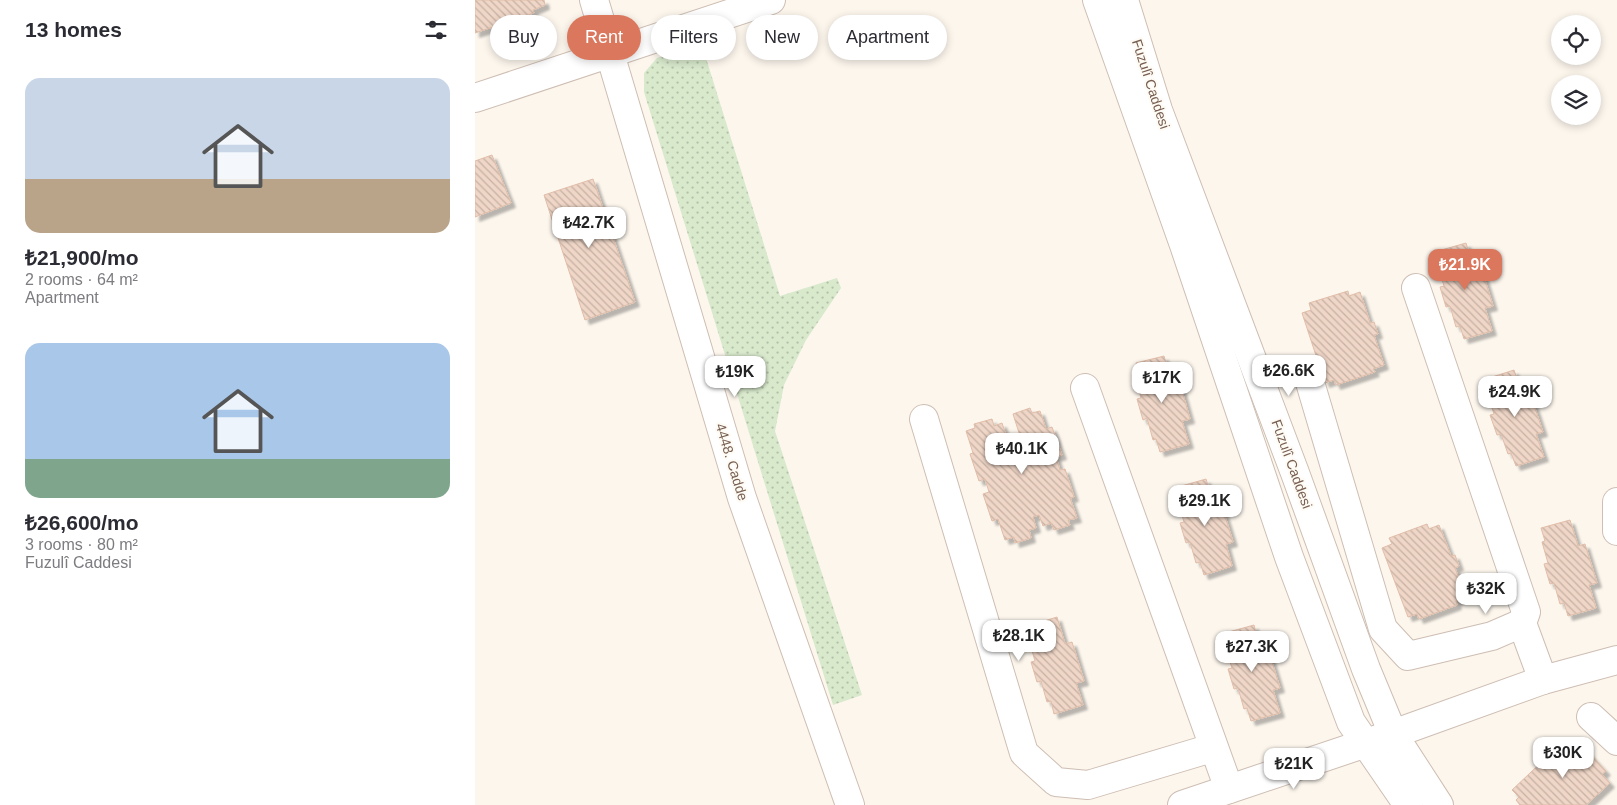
<!DOCTYPE html>
<html lang="en">
<head>
<meta charset="utf-8">
<style>
	:root { --surface:#fff; --page:#f2f2f3; --text:#2b2b33; --muted:#7c7c81; --accent:#db775d }
	body { margin:0; font-family:Helvetica,sans-serif; background:var(--page); color:var(--text); height:100vh; display:flex; flex-direction:column; font-size:19px; white-space:nowrap }
	* { box-sizing:border-box; margin:0 }
	p { font-size:16px; color:var(--muted) }
	.icon { flex:none; width:28px; height:28px; fill:none; stroke:currentColor; stroke-width:2; stroke-linecap:round; stroke-linejoin:round }
	.map { position:relative; flex:1; overflow:hidden }
	.sheet { display:flex; flex-direction:column; background:var(--surface); width:475px }
	.sheet>* { flex:none }
	.banner { position:absolute; left:15px; top:15px; width:475px; height:45px; display:flex; gap:10px }
	.controls { position:absolute; left:1076px; top:15px; display:grid; gap:10px }
	.controls a { display:grid; place-items:center; width:50px; height:50px; border-radius:50%; background:var(--surface); box-shadow:0 2px 8px #0003; font-size:25px }
	.price { position:absolute; translate:-50% -42px; padding:0 11px; border-radius:10px; background:#fff; color:#222; font-size:16px; line-height:32px; filter:drop-shadow(0 1px 2px #0008) }
	.price::after { content:''; position:absolute; left:50%; top:30px; width:15px; height:11px; margin-left:-8px; background:inherit; clip-path:polygon(0 0,100% 0,50% 100%) }
	.price.on { background:var(--accent); color:#fff }
	ul { padding:0; list-style:none }
	li { display:grid; align-content:center; gap:10px; height:265px; padding:0 25px }
	li span { display:grid; place-items:center; height:155px; border-radius:15px; color:#555 }
	li>.icon { margin-inline-start:auto }
	span .icon { width:90px; height:90px; fill:#fffc; stroke-width:1 }
	li b { font-size:21px }
	h2 { display:flex; justify-content:space-between; align-items:center; height:60px; padding:0 25px; font-size:21px }
	.pill { padding:0 18px; border-radius:22px; background:var(--surface); box-shadow:0 2px 8px #0003; font-size:18px; line-height:45px }
	.pill.on { background:var(--accent); color:#fff }
	main { display:flex; flex:1; min-height:0 }
	.map>svg:first-child { display:block }
	.grass { fill:url(#grass-dots) }
	.building { fill:url(#building-back-hatch); stroke:#e1bda8; filter:url(#shadow) }
	.lines { fill:none; stroke-linecap:round; stroke-linejoin:round }
	.minor-casing { stroke:#cebeb3; stroke-width:30 }
	.minor { stroke:#fff; stroke-width:28 }
	.labels { text-anchor:middle; dominant-baseline:central; stroke-width:4; stroke-linejoin:round; paint-order:stroke }
	.street-label { font-size:14px; fill:#765e51; stroke:#fefaf4 }
</style>
</head>
<body>
<main>
<section class="sheet">
<h2>13 homes<svg class="icon" aria-label="filters" viewBox="0 0 24 24"><path d="M4 7h16M4 17h16"/><circle cx="9" cy="7" r="2"/><circle cx="15" cy="17" r="2"/></svg></h2>
<ul>
<li><span style="background:linear-gradient(#c9d6e8 65%,#b9a48a 0)"><svg class="icon" aria-label="home" viewBox="0 0 24 24"><path d="M3 11l9-7 9 7M6 9v11h12V9"/></svg></span><div><b>₺21,900/mo</b><p>2 rooms · 64 m²</p><p>Apartment</p></div></li>
<li><span style="background:linear-gradient(#a9c7e8 75%,#7fa58c 0)"><svg class="icon" aria-label="home" viewBox="0 0 24 24"><path d="M3 11l9-7 9 7M6 9v11h12V9"/></svg></span><div><b>₺26,600/mo</b><p>3 rooms · 80 m²</p><p>Fuzulî Caddesi</p></div></li>
</ul>
</section>
<div class="map">
<svg width="1142" height="805" viewBox="0 0 1142 805">
	<defs>
		<pattern id="grass-dots" width="8" height="8" patternUnits="userSpaceOnUse" patternTransform="scale(1.25)"><rect width="8" height="8" fill="#d8e9cc"/><path d="M2 2h.1M6 6h.1" fill="none" stroke="#b4c0a8" stroke-width="1.8" stroke-linecap="round"/></pattern>
		<pattern id="building-back-hatch" width="6" height="6" patternUnits="userSpaceOnUse" patternTransform="scale(1.25)"><rect width="6" height="6" fill="#efd6c7"/><path d="M-1 5l2 2M0 0l6 6M5-1l2 2" fill="none" stroke="#c6b1a4"/></pattern>
		<filter id="shadow"><feDropShadow dx="4.5" dy="4.5" stdDeviation="1" flood-color="#0004"/></filter>
	</defs>
	<rect width="100%" height="100%" fill="#fcf6ed"/>
	<path class="grass" d="M 226,42 L 305,296 L 362,278 L 366,288 L 331,340 L 309,385 L 300,431 L 387,695 L 358,705 L 169,92 L 169,73 L 182,58 Z"/>
	<g class="building">
		<path d="M 0,0 L 69,0 L 70,5 L 58,10 L 59,13 L 38,20 L 39,24 L 19,30 L 18,27 L 0,33 Z"/>
		<path d="M 17,155 L 36,203 L 0,217 L 0,161 Z"/>
		<path d="M 118,179 L 160,302 L 110,320 L 69,195 Z"/>
		<path d="M 991,243 L 999,269 L 1006,267 L 1018,306 L 1010,308 L 1017,331 L 989,339 L 985,326 L 981,327 L 975,306 L 971,307 L 965,287 L 969,286 L 963,265 L 966,264 L 963,251 Z"/>
		<path d="M 873,291 L 874,296 L 885,292 L 895,323 L 899,322 L 903,334 L 899,335 L 909,365 L 898,369 L 900,372 L 861,385 L 859,380 L 850,383 L 827,313 L 836,310 L 834,303 Z"/>
		<path d="M 689,356 L 697,382 L 704,380 L 715,419 L 707,421 L 714,444 L 685,452 L 681,439 L 678,440 L 672,418 L 668,420 L 662,399 L 666,398 L 661,377 L 664,376 L 661,363 Z"/>
		<path d="M 1039,370 L 1048,396 L 1055,393 L 1068,432 L 1061,434 L 1069,457 L 1041,466 L 1036,453 L 1033,454 L 1026,434 L 1022,435 L 1015,415 L 1019,414 L 1012,393 L 1015,392 L 1011,379 Z"/>
		<path d="M 555,408 L 557,413 L 565,411 L 571,429 L 577,427 L 587,455 L 581,457 L 585,470 L 590,469 L 599,497 L 595,498 L 602,518 L 593,520 L 595,525 L 579,530 L 576,523 L 568,526 L 564,515 L 558,517 L 561,528 L 554,530 L 556,538 L 540,543 L 539,537 L 530,540 L 523,519 L 517,521 L 508,494 L 514,492 L 510,479 L 504,481 L 495,454 L 498,453 L 491,431 L 500,428 L 499,424 L 517,419 L 519,426 L 527,423 L 534,444 L 546,439 L 538,414 Z"/>
		<path d="M 731,479 L 739,505 L 746,503 L 758,542 L 751,544 L 757,566 L 729,575 L 725,562 L 721,563 L 715,542 L 711,543 L 705,523 L 709,522 L 703,501 L 706,500 L 703,487 Z"/>
		<path d="M 1095,520 L 1103,546 L 1110,544 L 1122,583 L 1114,585 L 1121,608 L 1093,616 L 1089,603 L 1085,604 L 1079,583 L 1075,584 L 1069,564 L 1073,563 L 1067,542 L 1070,541 L 1066,528 Z"/>
		<path d="M 952,524 L 954,529 L 964,525 L 976,556 L 980,555 L 984,566 L 980,568 L 991,597 L 981,601 L 982,605 L 944,619 L 942,614 L 933,617 L 907,548 L 917,544 L 914,538 Z"/>
		<path d="M 582,617 L 590,644 L 597,642 L 609,681 L 601,683 L 608,705 L 579,714 L 576,701 L 572,702 L 566,681 L 562,682 L 556,662 L 560,661 L 554,640 L 557,639 L 553,626 Z"/>
		<path d="M 779,625 L 786,651 L 793,649 L 805,688 L 798,690 L 805,713 L 776,721 L 772,708 L 769,709 L 763,688 L 759,689 L 753,669 L 757,668 L 750,647 L 754,646 L 750,633 Z"/>
		<path d="M 1091,739 L 1098,746 L 1103,741 L 1131,771 L 1127,774 L 1135,783 L 1111,805 L 1045,805 L 1041,800 L 1044,797 L 1037,790 Z"/>
	</g>
	<g class="lines">
		<g class="minor-casing">
			<g id="minor">
				<path d="M 119,0 L 267,498 L 375,805"/>
				<path d="M 622,0 L 709,245 L 814,557 L 876,722 L 933,805"/>
				<path d="M 649,0 L 683,110 L 820,473 L 891,669 L 918,734 L 964,805"/>
				<path d="M 0,98 L 296,0"/>
				<path d="M 834,379 L 908,629 L 933,656 L 1017,636 L 1047,623 L 1051,612 L 941,288"/>
				<path d="M 610,388 L 754,789"/>
				<path d="M 449,419 L 549,753 L 581,782 L 613,785 L 737,748"/>
				<path d="M 1142,502 L 1142,531"/>
				<path d="M 1047,623 L 1068,680"/>
				<path d="M 1116,717 L 1142,741"/>
				<path d="M 707,805 L 918,734 L 1068,680 L 1142,660"/>
			</g>
		</g>
		<use href="#minor" class="minor"/>
	</g>
	<g class="labels">
		<g class="street-label">
			<text transform="translate(676 84) rotate(72)">Fuzulî Caddesi</text>
			<text transform="translate(257 462) rotate(73)">4448. Cadde</text>
			<text transform="translate(817 464) rotate(70)">Fuzulî Caddesi</text>
		</g>
	</g>
</svg>
<div class="controls">
<a><svg class="icon" aria-label="locate" viewBox="0 0 24 24"><circle cx="12" cy="12" r="6"/><path d="M12 2v4M12 18v4M2 12h4M18 12h4"/></svg></a>
<a><svg class="icon" aria-label="layers" viewBox="0 0 24 24"><path d="M12 4l9 5-9 5-9-5zM3 14l9 5 9-5"/></svg></a>
</div>
<b class="price" style="left:114px;top:249px">₺42.7K</b>
<b class="price on" style="left:990px;top:291px">₺21.9K</b>
<b class="price" style="left:814px;top:397px">₺26.6K</b>
<b class="price" style="left:260px;top:398px">₺19K</b>
<b class="price" style="left:687px;top:404px">₺17K</b>
<b class="price" style="left:1040px;top:418px">₺24.9K</b>
<b class="price" style="left:547px;top:475px">₺40.1K</b>
<b class="price" style="left:730px;top:527px">₺29.1K</b>
<b class="price" style="left:1011px;top:615px">₺32K</b>
<b class="price" style="left:544px;top:662px">₺28.1K</b>
<b class="price" style="left:777px;top:673px">₺27.3K</b>
<b class="price" style="left:1088px;top:779px">₺30K</b>
<b class="price" style="left:819px;top:790px">₺21K</b>
<div class="banner">
<a class="pill">Buy</a>
<a class="pill on">Rent</a>
<a class="pill">Filters</a>
<a class="pill">New</a>
<a class="pill">Apartment</a>
</div>
</div>
</main>
</body>
</html>
